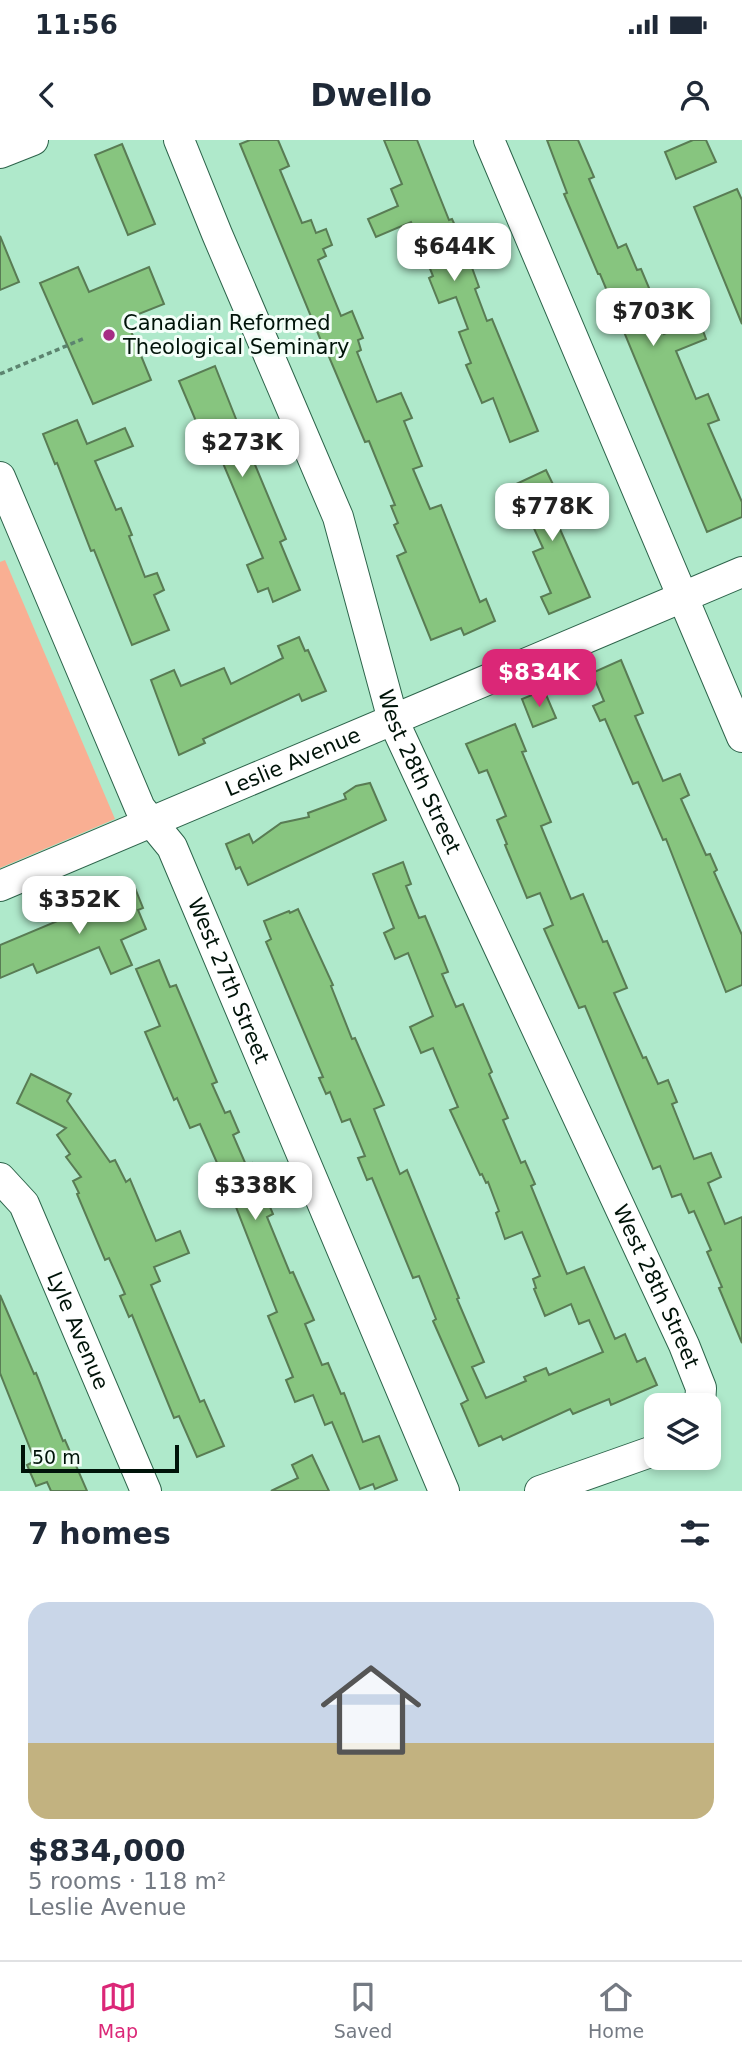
<!DOCTYPE html>
<html lang="en">
<head>
<meta charset="utf-8">
<style>
	:root { --surface:#fff; --page:#f6f6f7; --text:#1f2937; --muted:#747a83; --line:#e0e1e3; --accent:#db2777 }
	body { margin:0; font-family:"DejaVu Sans",sans-serif; background:var(--page); color:var(--text); height:100vh; display:flex; flex-direction:column; font-size:26px; white-space:nowrap }
	* { box-sizing:border-box; margin:0 }
	p { font-size:23px; color:var(--muted) }
	.icon { flex:none; width:38px; height:38px; fill:none; stroke:currentColor; stroke-width:2; stroke-linecap:round; stroke-linejoin:round }
	.map { position:relative; height:1351px; overflow:hidden }
	.details { display:flex; flex-direction:column; background:var(--surface); flex:1 }
	.details>* { flex:none }
	.buttons { position:absolute; left:644px; top:1253px; display:grid; gap:14px }
	.buttons a { display:grid; place-items:center; width:77px; height:77px; border-radius:14px; background:var(--surface); box-shadow:0 4px 10px #0003; font-size:35px }
	.scale { position:absolute; left:21px; bottom:18px; width:158px; box-sizing:border-box; padding-left:7px; border:4px solid #001309; border-top:0; font-size:19px; line-height:24px; white-space:nowrap; color:#001309; -webkit-text-stroke:5px #f3fef8; paint-order:stroke }
	.price { position:absolute; translate:-50% -60px; padding:0 16px; border-radius:14px; background:#fff; color:#222; font-size:23px; line-height:46px; filter:drop-shadow(0 2px 4px #0008) }
	.price::after { content:''; position:absolute; left:50%; top:42px; width:21px; height:16px; margin-left:-10px; background:inherit; clip-path:polygon(0 0,100% 0,50% 100%) }
	.price.on { background:var(--accent); color:#fff }
	ul { padding:0; list-style:none }
	li { display:grid; align-content:center; gap:14px; height:371px; padding:0 28px }
	li+li { border-top:2px solid var(--line) }
	li span { display:grid; place-items:center; height:217px; border-radius:21px; color:#555 }
	li>.icon { margin-inline-start:auto }
	span .icon { width:126px; height:126px; fill:#fffc; stroke-width:1 }
	li b { font-size:30px }
	h2 { display:flex; justify-content:space-between; align-items:center; height:84px; padding:0 28px; font-size:30px }
	.status { display:flex; justify-content:space-between; align-items:center; height:49px; padding:0 35px; background:var(--surface); direction:ltr }
	.status svg { height:19px; fill:currentColor }
	header { display:flex; justify-content:space-between; align-items:center; height:91px; padding:0 28px; background:var(--surface); font-size:32px; font-weight:800 }
	.tabs { display:flex; justify-content:space-around; align-items:center; height:98px; border-top:2px solid var(--line); background:var(--surface); font-size:19px; color:var(--muted) }
	.tabs a { display:grid; justify-items:center; gap:4px }
	.tabs .on { color:var(--accent) }
	.map>svg:first-child { display:block }
	.green { fill:#f9af93 }
	.building { fill:#87c57f; stroke:#597c54; stroke-width:2 }
	.lines { fill:none; stroke-linecap:round; stroke-linejoin:round }
	.minor-casing { stroke:#2d644b; stroke-width:32 }
	.path { stroke:#5c846f; stroke-width:3.5; stroke-dasharray:5 3.5; stroke-linecap:butt }
	.minor { stroke:#fff; stroke-width:30 }
	.poi-dot { fill:#a62e84; stroke:#f3fef8; stroke-width:2.5 }
	.labels { text-anchor:middle; dominant-baseline:central; stroke-width:6; stroke-linejoin:round; paint-order:stroke }
	.poi-label { font-size:21px; fill:#001309; stroke:#f3fef8; text-anchor:start }
	.street-label { font-size:21px; fill:#001309; stroke:#f3fef8 }
</style>
</head>
<body>
<div class="status"><b>11:56</b><svg viewBox="0 0 49 12"><path d="M0 12V9h3v3zM5 12V6h3v6zM10 12V3h3v9zM15 12V0h3v12zM26 1h20v11H26zM47 4h2v5h-2z"/></svg></div>
<header><svg class="icon" aria-label="back" viewBox="0 0 24 24"><path d="M15 5l-7 7 7 7"/></svg>Dwello<svg class="icon" aria-label="person" viewBox="0 0 24 24"><circle cx="12" cy="8" r="4"/><path d="M4 21q1-7 8-7t8 7"/></svg></header>
<div class="map">
<svg width="742" height="1351" viewBox="0 0 742 1351">
	<rect width="100%" height="100%" fill="#afe9cb"/>
	<path class="green" d="M 5,420 L 115,679 L 0,728 L 0,422 Z"/>
	<g class="building">
		<path d="M 250,0 L 278,0 L 289,26 L 280,30 L 302,83 L 311,80 L 316,93 L 326,89 L 332,105 L 323,109 L 326,116 L 318,120 L 341,176 L 352,171 L 363,198 L 358,200 L 361,210 L 357,212 L 377,262 L 401,253 L 412,278 L 404,281 L 422,326 L 413,329 L 430,369 L 441,365 L 480,462 L 486,459 L 495,481 L 464,495 L 461,488 L 431,500 L 397,416 L 406,412 L 394,385 L 398,383 L 391,366 L 395,365 L 369,301 L 365,302 L 327,212 L 326,213 L 240,4 Z"/>
		<path d="M 384,0 L 417,0 L 449,80 L 452,79 L 463,103 L 479,147 L 475,149 L 487,181 L 492,179 L 538,291 L 510,302 L 493,258 L 482,263 L 466,225 L 471,223 L 459,192 L 468,189 L 456,157 L 439,163 L 429,138 L 433,136 L 411,82 L 376,97 L 368,79 L 398,66 L 391,49 L 402,44 Z"/>
		<path d="M 547,0 L 578,0 L 594,37 L 589,39 L 618,108 L 626,104 L 637,130 L 641,129 L 652,155 L 648,156 L 664,194 L 699,180 L 706,199 L 676,211 L 696,259 L 708,254 L 719,280 L 708,284 L 742,362 L 742,377 L 707,392 L 600,134 L 598,134 L 564,54 L 567,53 Z"/>
		<path d="M 693,0 L 706,0 L 716,22 L 676,39 L 665,12 Z"/>
		<path d="M 122,4 L 155,84 L 128,95 L 95,15 Z"/>
		<path d="M 737,49 L 742,60 L 742,184 L 694,67 Z"/>
		<path d="M 0,96 L 19,142 L 0,150 Z"/>
		<path d="M 78,127 L 89,152 L 149,127 L 164,164 L 126,179 L 151,240 L 93,264 L 40,143 Z"/>
		<path d="M 215,226 L 238,284 L 241,282 L 251,307 L 248,308 L 286,399 L 280,402 L 300,450 L 273,462 L 268,448 L 258,452 L 247,425 L 263,418 L 217,309 L 209,312 L 179,241 Z"/>
		<path d="M 77,280 L 87,304 L 125,288 L 133,306 L 95,321 L 116,370 L 121,368 L 132,395 L 129,396 L 145,437 L 157,433 L 164,450 L 154,455 L 169,490 L 132,505 L 94,410 L 91,411 L 57,323 L 55,324 L 43,294 Z"/>
		<path d="M 546,330 L 562,363 L 557,365 L 566,384 L 559,387 L 590,457 L 549,474 L 541,457 L 551,453 L 533,412 L 543,408 L 514,345 Z"/>
		<path d="M 299,497 L 305,511 L 308,510 L 326,551 L 302,561 L 299,554 L 203,599 L 205,603 L 179,615 L 151,540 L 174,530 L 181,546 L 224,528 L 231,544 L 283,518 L 278,506 Z"/>
		<path d="M 621,520 L 643,573 L 635,576 L 663,641 L 680,634 L 689,655 L 681,659 L 706,715 L 710,714 L 717,730 L 714,732 L 742,795 L 742,845 L 726,852 L 666,699 L 663,700 L 638,642 L 633,644 L 605,579 L 600,581 L 593,566 L 604,561 L 592,533 Z"/>
		<path d="M 544,550 L 556,578 L 533,587 L 522,559 Z"/>
		<path d="M 515,584 L 526,611 L 522,612 L 551,682 L 541,686 L 571,759 L 583,754 L 603,802 L 607,801 L 627,848 L 614,853 L 643,918 L 646,917 L 658,944 L 668,940 L 677,962 L 672,964 L 694,1019 L 711,1013 L 721,1037 L 708,1043 L 725,1084 L 742,1077 L 742,1203 L 719,1148 L 722,1147 L 707,1112 L 711,1110 L 694,1071 L 689,1073 L 681,1054 L 672,1057 L 660,1026 L 653,1029 L 585,866 L 579,868 L 544,789 L 553,785 L 540,753 L 527,758 L 505,705 L 507,704 L 497,680 L 506,676 L 487,630 L 479,633 L 466,604 Z"/>
		<path d="M 370,643 L 386,680 L 248,745 L 240,727 L 236,729 L 226,704 L 249,694 L 253,703 L 281,683 L 309,677 L 308,673 L 346,659 L 344,654 L 356,646 Z"/>
		<path d="M 403,722 L 411,744 L 406,746 L 419,778 L 425,776 L 440,812 L 448,832 L 442,834 L 456,867 L 463,864 L 492,932 L 489,934 L 508,978 L 503,980 L 521,1023 L 525,1021 L 535,1044 L 531,1046 L 567,1134 L 584,1127 L 615,1199 L 625,1194 L 637,1222 L 645,1218 L 657,1245 L 611,1265 L 609,1259 L 573,1274 L 570,1269 L 503,1300 L 501,1296 L 479,1306 L 461,1264 L 468,1260 L 433,1181 L 436,1179 L 419,1136 L 413,1138 L 372,1038 L 367,1040 L 358,1018 L 365,1016 L 350,979 L 342,982 L 330,952 L 326,954 L 319,938 L 323,937 L 266,802 L 271,799 L 264,781 L 289,771 L 290,773 L 298,769 L 333,845 L 331,846 L 352,899 L 355,898 L 384,965 L 374,969 L 400,1034 L 407,1030 L 459,1158 L 457,1159 L 484,1222 L 472,1227 L 486,1258 L 526,1241 L 524,1237 L 546,1228 L 549,1235 L 603,1212 L 589,1180 L 579,1184 L 571,1164 L 545,1176 L 534,1149 L 536,1148 L 533,1139 L 540,1136 L 522,1092 L 505,1099 L 496,1073 L 499,1071 L 488,1042 L 486,1043 L 482,1034 L 480,1035 L 450,970 L 458,967 L 433,908 L 421,913 L 410,887 L 433,876 L 408,813 L 395,819 L 384,793 L 394,788 L 373,734 Z"/>
		<path d="M 133,743 L 143,768 L 138,770 L 146,789 L 121,800 L 132,825 L 111,834 L 99,807 L 37,833 L 33,824 L 0,838 L 0,805 L 110,759 L 108,754 Z"/>
		<path d="M 159,820 L 170,847 L 176,845 L 217,942 L 212,944 L 225,973 L 230,971 L 239,992 L 233,995 L 246,1025 L 252,1023 L 260,1043 L 273,1074 L 267,1077 L 290,1133 L 293,1132 L 314,1180 L 305,1184 L 322,1225 L 328,1223 L 341,1254 L 344,1253 L 363,1302 L 379,1296 L 397,1340 L 375,1349 L 373,1344 L 360,1349 L 332,1282 L 325,1285 L 313,1255 L 295,1262 L 286,1240 L 293,1237 L 268,1176 L 277,1172 L 232,1057 L 200,984 L 190,988 L 177,958 L 174,960 L 145,892 L 160,886 L 136,829 Z"/>
		<path d="M 31,934 L 71,954 L 67,961 L 110,1022 L 115,1020 L 126,1042 L 130,1039 L 156,1101 L 180,1091 L 189,1113 L 154,1127 L 160,1141 L 151,1145 L 200,1262 L 204,1260 L 224,1306 L 197,1317 L 179,1276 L 174,1278 L 132,1175 L 129,1177 L 120,1156 L 125,1154 L 109,1118 L 105,1120 L 77,1054 L 79,1053 L 73,1041 L 81,1037 L 66,1017 L 70,1014 L 57,995 L 66,988 L 17,963 Z"/>
		<path d="M 0,1155 L 34,1234 L 36,1233 L 63,1301 L 65,1300 L 87,1351 L 51,1351 L 47,1342 L 36,1346 L 27,1325 L 35,1321 L 0,1233 Z"/>
		<path d="M 312,1315 L 329,1351 L 271,1351 L 298,1338 L 292,1325 Z"/>
	</g>
	<g class="lines">
		<g class="minor-casing">
			<g id="minor">
				<path id="s1" d="M 179,0 L 217,94 L 338,377 L 393,580 L 684,1205 L 701,1248 L 700,1265"/>
				<path d="M 489,0 L 742,597"/>
				<path d="M 0,13 L 33,0"/>
				<path id="s2" d="M 0,337 L 140,668 L 172,707 L 444,1351"/>
				<path id="s3" d="M 0,746 L 742,432"/>
				<path id="s4" d="M 0,1038 L 24,1064 L 146,1351"/>
				<path d="M 540,1351 L 656,1310"/>
			</g>
		</g>
		<path class="path" d="M 0,234 L 85,198"/>
		<use href="#minor" class="minor"/>
	</g>
	<circle class="poi-dot" cx="109" cy="195" r="7"/>
	<g class="labels">
		<g class="poi-label">
			<text x="123" y="183">Canadian Reformed<tspan x="123" dy="24">Theological Seminary</tspan></text>
		</g>
		<g class="street-label">
			<text stroke="none"><textPath href="#s3" startOffset="318">Leslie Avenue</textPath></text>
			<text stroke="none"><textPath href="#s1" startOffset="677">West 28th Street</textPath></text>
			<text stroke="none"><textPath href="#s2" startOffset="555">West 27th Street</textPath></text>
			<text stroke="none"><textPath href="#s1" startOffset="1244">West 28th Street</textPath></text>
			<text stroke="none"><textPath href="#s4" startOffset="173">Lyle Avenue</textPath></text>
		</g>
	</g>
</svg>
<div class="buttons">
<a><svg class="icon" aria-label="layers" viewBox="0 0 24 24"><path d="M12 4l9 5-9 5-9-5zM3 14l9 5 9-5"/></svg></a>
</div>
<div class="scale">50 m</div>
<b class="price" style="left:454px;top:143px">$644K</b>
<b class="price" style="left:653px;top:208px">$703K</b>
<b class="price" style="left:242px;top:339px">$273K</b>
<b class="price" style="left:552px;top:403px">$778K</b>
<b class="price on" style="left:539px;top:569px">$834K</b>
<b class="price" style="left:79px;top:796px">$352K</b>
<b class="price" style="left:255px;top:1082px">$338K</b>
</div>
<section class="details">
<h2>7 homes<svg class="icon" aria-label="filters" viewBox="0 0 24 24"><path d="M4 7h16M4 17h16"/><circle cx="9" cy="7" r="2"/><circle cx="15" cy="17" r="2"/></svg></h2>
<ul>
<li><span style="background:linear-gradient(#c9d6e8 65%,#c2b280 0)"><svg class="icon" aria-label="home" viewBox="0 0 24 24"><path d="M3 11l9-7 9 7M6 9v11h12V9"/></svg></span><div><b>$834,000</b><p>5 rooms · 118 m²</p><p>Leslie Avenue</p></div></li>
</ul>
</section>
<nav class="tabs">
<a class="on"><svg class="icon" aria-label="map" viewBox="0 0 24 24"><path d="M3 6l6-2 6 2 6-2v14l-6 2-6-2-6 2zM9 4v14M15 6v14"/></svg>Map</a>
<a><svg class="icon" aria-label="saved" viewBox="0 0 24 24"><path d="M7 4h10v16l-5-4-5 4z"/></svg>Saved</a>
<a><svg class="icon" aria-label="home" viewBox="0 0 24 24"><path d="M3 11l9-7 9 7M6 9v11h12V9"/></svg>Home</a>
</nav>
</body>
</html>
